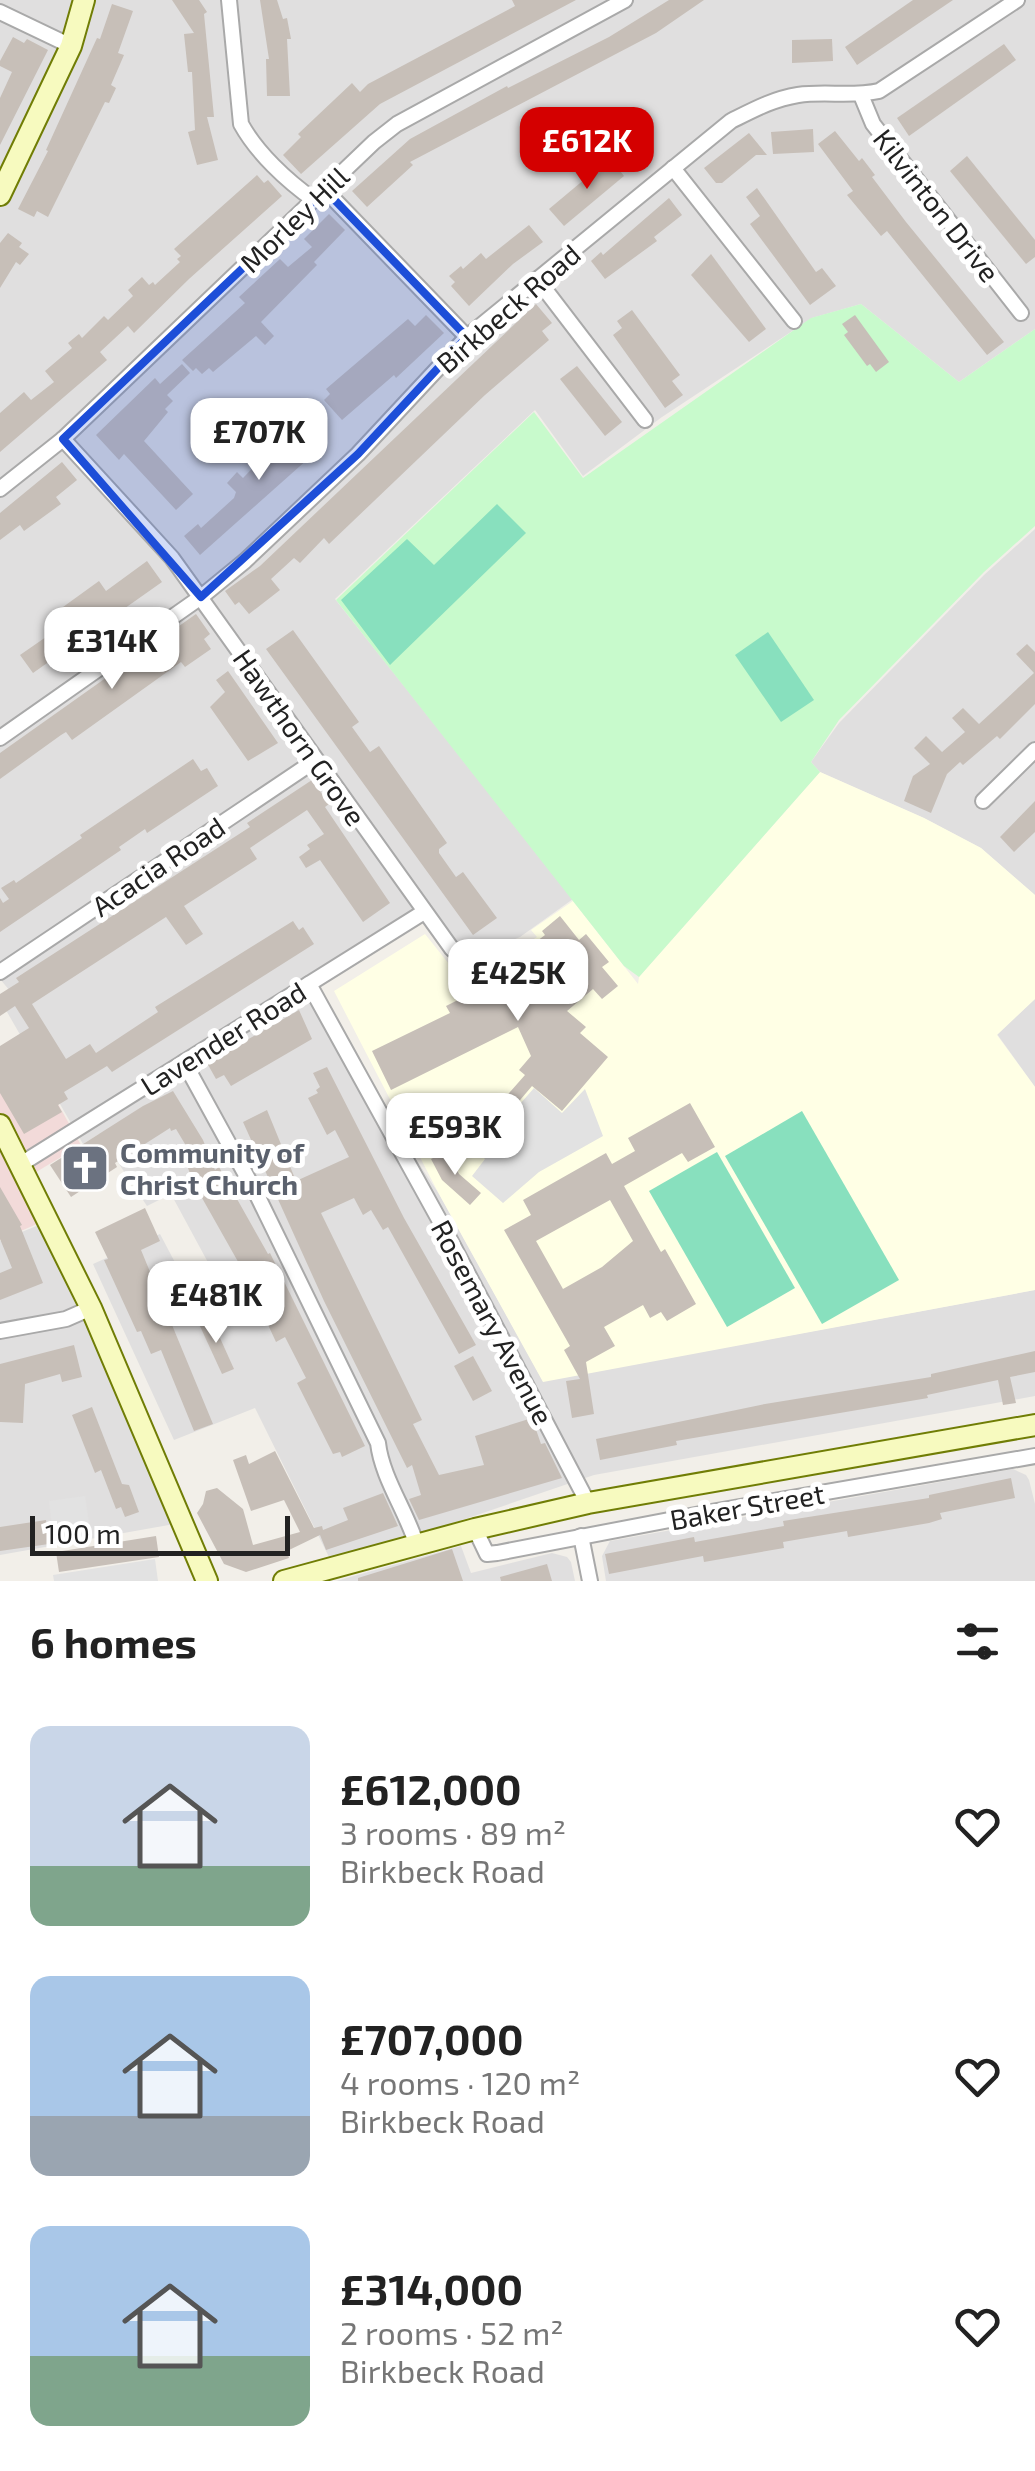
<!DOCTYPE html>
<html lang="en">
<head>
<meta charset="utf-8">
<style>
	:root { --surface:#fff; --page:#f6f6f6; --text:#222; --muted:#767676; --accent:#d40000 }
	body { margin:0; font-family:"Exo 2",sans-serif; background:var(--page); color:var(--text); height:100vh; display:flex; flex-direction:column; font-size:38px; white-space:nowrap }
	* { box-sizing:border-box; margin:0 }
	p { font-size:32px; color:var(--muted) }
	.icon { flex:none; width:55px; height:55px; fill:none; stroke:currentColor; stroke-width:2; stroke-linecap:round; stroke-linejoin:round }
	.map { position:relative; height:1581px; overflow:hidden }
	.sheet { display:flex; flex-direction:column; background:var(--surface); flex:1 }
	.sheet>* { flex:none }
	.scale { position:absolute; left:30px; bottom:25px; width:260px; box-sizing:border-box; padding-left:10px; border:5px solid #222; border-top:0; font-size:28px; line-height:35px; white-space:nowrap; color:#222; -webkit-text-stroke:8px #fff; paint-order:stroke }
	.price { position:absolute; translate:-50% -85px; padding:0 22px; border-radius:20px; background:#fff; color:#222; font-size:32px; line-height:65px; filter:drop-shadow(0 2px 5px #0008) }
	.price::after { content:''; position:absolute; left:50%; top:60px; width:30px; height:22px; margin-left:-15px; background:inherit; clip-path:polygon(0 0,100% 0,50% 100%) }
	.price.selected { background:var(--accent); color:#fff }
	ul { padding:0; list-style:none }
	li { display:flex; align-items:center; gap:30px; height:250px; padding:0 30px }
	li span { display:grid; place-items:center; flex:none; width:280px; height:200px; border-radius:20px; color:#555 }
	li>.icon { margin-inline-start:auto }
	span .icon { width:120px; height:120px; fill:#fffc; stroke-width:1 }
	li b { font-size:42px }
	h2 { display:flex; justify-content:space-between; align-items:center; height:120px; padding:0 30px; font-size:42px }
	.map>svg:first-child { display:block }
	.residential { fill:#e0dfdf }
	.commercial { fill:#f2dad9 }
	.education { fill:#ffffe5 }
	.park { fill:#c8facc }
	.pitch { fill:#88e0be }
	.parking { fill:#e2e2e2 }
	.building { fill:#c7bfb8; fill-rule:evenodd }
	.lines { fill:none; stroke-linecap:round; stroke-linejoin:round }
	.street-casing { stroke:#a9a9a9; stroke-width:18 }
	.secondary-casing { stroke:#707d05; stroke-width:24 }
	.street { stroke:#fff; stroke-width:14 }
	.secondary { stroke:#f7fabf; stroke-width:20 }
	.marked { fill:#1d4ed8; fill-opacity:0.2; stroke:#1d4ed8; stroke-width:8; stroke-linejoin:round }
	.labels { text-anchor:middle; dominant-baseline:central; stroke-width:10; stroke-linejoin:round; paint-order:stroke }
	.street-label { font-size:28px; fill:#222; stroke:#fff }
	.worship-label { font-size:28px; font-weight:bold; fill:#5b616d; stroke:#fff; text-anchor:start }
</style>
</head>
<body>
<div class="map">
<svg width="1035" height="1581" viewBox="0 0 1035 1581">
	<rect width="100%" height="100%" fill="#f2efe9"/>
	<g class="residential">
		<path d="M 0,0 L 1035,0 L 1035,329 L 959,382 L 861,304 L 812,318 L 662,417 L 583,476 L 535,410 L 335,599 L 573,899 L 520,937 L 465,960 L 424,918 L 317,986 L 382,1108 L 439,1194 L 543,1381 L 1035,1290 L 1035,1396 L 594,1475 L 421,1534 L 329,1557 L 255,1408 L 174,1440 L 93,1264 L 160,1234 L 197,1304 L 224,1292 L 171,1194 L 147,1206 L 99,1134 L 83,1144 L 3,1005 L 15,997 L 0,979 Z"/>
		<path d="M 1035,529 L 1035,895 L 981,848 L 924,818 L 820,772 L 811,762 L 839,723 L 984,575 Z"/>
		<path d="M 1035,999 L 1035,1087 L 997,1034 Z"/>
		<path d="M 46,1222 L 180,1523 L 0,1555 L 0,1241 Z"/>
		<path d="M 1013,1469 L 1026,1475 L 1029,1480 L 1035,1504 L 1035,1581 L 606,1581 L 602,1556 L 610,1541 Z"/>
		<path d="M 461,1546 L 471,1573 L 552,1553 L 567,1557 L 571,1562 L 575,1581 L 336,1581 Z"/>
	</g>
	<g class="commercial">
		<path d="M 21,1038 L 81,1145 L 33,1174 L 0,1117 L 0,1050 Z"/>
		<path d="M 0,1145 L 44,1221 L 0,1240 Z"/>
	</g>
	<path class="education" d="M 820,772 L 924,818 L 981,848 L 1035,895 L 1035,999 L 997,1035 L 1035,1087 L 1035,1290 L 543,1382 L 439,1194 L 334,991 L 425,934 L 449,964 L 465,965 L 518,949 L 537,937 L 531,930 L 573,901 L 638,984 L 639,977 Z"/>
	<path class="park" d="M 861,304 L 959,382 L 1035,329 L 1035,526 L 984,572 L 839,720 L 811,762 L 820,772 L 639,977 L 624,966 L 336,600 L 534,412 L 583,478 L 811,318 Z"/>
	<g class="pitch">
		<path d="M 497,504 L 526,533 L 390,665 L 341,600 L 407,539 L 434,565 Z"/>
		<path d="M 768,632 L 814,700 L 781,722 L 735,655 Z"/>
		<path d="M 802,1111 L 899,1280 L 822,1324 L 725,1156 Z"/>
		<path d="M 717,1152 L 795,1288 L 727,1327 L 649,1191 Z"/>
	</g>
	<g class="parking">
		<path d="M 534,1088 L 562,1113 L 585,1089 L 603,1136 L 539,1172 L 503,1203 L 472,1176 L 485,1159 L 478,1152 Z"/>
		<path d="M 85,1496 L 90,1530 L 53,1535 L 49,1501 Z"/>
		<path d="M 155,1559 L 158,1581 L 54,1581 L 53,1575 Z"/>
	</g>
	<g class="building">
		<path d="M 172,0 L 199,0 L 207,12 L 204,14 L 214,117 L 207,117 L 218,160 L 197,165 L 188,132 L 195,130 L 192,72 L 188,72 L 184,34 L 194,33 Z"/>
		<path d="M 260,0 L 277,0 L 283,19 L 287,18 L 291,39 L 287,39 L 290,96 L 267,96 L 266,59 L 269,59 Z"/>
		<path d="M 512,0 L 576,0 L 380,104 L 301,174 L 283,155 L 301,137 L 298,134 L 352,83 L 360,92 L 368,84 L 515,6 Z"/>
		<path d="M 669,0 L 704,0 L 656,33 L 410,162 L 413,165 L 367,207 L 352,191 L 410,139 L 507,86 L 508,88 L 609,37 Z"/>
		<path d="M 913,0 L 953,0 L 857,65 L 845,47 Z"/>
		<path d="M 112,4 L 133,11 L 118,53 L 124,55 L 111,85 L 116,88 L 109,103 L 105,102 L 48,217 L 37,211 L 34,217 L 18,209 L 48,151 L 46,150 L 97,38 L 100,39 Z"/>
		<path d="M 13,37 L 24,43 L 27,39 L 48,50 L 0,145 L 0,98 L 12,72 L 0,66 L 0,61 Z"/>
		<path d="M 832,39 L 833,61 L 792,63 L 792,40 Z"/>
		<path d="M 1004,44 L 1016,60 L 909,136 L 897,118 Z"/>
		<path d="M 813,129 L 814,152 L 773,154 L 771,132 Z"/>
		<path d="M 835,131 L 859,161 L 862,158 L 875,175 L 872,177 L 906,222 L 1004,342 L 987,355 L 887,231 L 881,236 L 847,195 L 853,191 L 818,144 Z"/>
		<path d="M 749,133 L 767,155 L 756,155 L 722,183 L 716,183 L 704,168 Z"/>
		<path d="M 967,156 L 1035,240 L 1035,257 L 1026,264 L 950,171 Z"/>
		<path d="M 610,158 L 624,176 L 564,226 L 549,209 Z"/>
		<path d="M 257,175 L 264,183 L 268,180 L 282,196 L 189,279 L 134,333 L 128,326 L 100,352 L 107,360 L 0,452 L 0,413 L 24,392 L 31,400 L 54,382 L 45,371 L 72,348 L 68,343 L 79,334 L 82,338 L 104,316 L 108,320 L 133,296 L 128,290 L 142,277 L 149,285 L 153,282 L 155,285 L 180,262 L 177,259 L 181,256 L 174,249 Z"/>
		<path d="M 757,188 L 816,272 L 822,268 L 836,286 L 810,305 L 750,224 L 760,216 L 746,197 Z"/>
		<path d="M 669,198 L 682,215 L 654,237 L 657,241 L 605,279 L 591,261 L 601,252 L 603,255 Z"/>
		<path d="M 329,214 L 345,230 L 314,262 L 317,265 L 261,322 L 274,336 L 265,345 L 256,336 L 213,372 L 209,368 L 202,374 L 196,368 L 193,371 L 182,360 L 245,303 L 239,297 L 280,259 L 288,267 L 312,247 L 304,239 Z"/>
		<path d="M 529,225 L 543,242 L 513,264 L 469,306 L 451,286 L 455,282 L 449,276 L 461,266 L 463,269 L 481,253 L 486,259 Z"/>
		<path d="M 8,233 L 22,243 L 19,247 L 29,254 L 20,265 L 16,262 L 0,288 L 0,243 Z"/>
		<path d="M 711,254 L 766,329 L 749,342 L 691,275 Z"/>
		<path d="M 536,304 L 552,323 L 542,331 L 549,340 L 485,395 L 329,544 L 324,538 L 300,563 L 294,558 L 271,579 L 280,590 L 249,614 L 239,602 L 235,605 L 225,591 L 260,566 Z"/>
		<path d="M 632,310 L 680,375 L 672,381 L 683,395 L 665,408 L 613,335 L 622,328 L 617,321 Z"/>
		<path d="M 426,315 L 444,333 L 396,378 L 394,375 L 342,420 L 324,400 L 330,394 L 326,389 L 408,319 L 415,326 Z"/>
		<path d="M 855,315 L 889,362 L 876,372 L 870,364 L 867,366 L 844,335 L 848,332 L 842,324 Z"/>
		<path d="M 182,364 L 190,373 L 167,395 L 173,401 L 165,409 L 168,412 L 144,441 L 193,494 L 176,510 L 124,454 L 119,460 L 96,435 L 155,378 L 160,384 Z"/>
		<path d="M 577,366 L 622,422 L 605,436 L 560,379 Z"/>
		<path d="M 299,420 L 307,428 L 311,425 L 327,442 L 200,555 L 184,536 L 198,524 L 201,528 L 234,498 L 236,492 L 227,483 L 237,472 L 243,478 Z"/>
		<path d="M 62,462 L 77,480 L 56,497 L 61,504 L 24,531 L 20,525 L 0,540 L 0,513 Z"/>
		<path d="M 147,561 L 162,582 L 33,673 L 20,655 L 72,619 L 63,607 L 99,581 L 106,591 Z"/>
		<path d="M 196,614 L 210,634 L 204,639 L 211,649 L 185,667 L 181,662 L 72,740 L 66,732 L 61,735 L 0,779 L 0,753 Z"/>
		<path d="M 293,630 L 359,722 L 352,727 L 370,752 L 379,746 L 447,843 L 439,849 L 439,853 L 456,877 L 463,872 L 497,918 L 473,935 L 266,649 Z"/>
		<path d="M 1027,644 L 1035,652 L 1035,704 L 1000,739 L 997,736 L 963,765 L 960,762 L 947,774 L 931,813 L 904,801 L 913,776 L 930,764 L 914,748 L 926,736 L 942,752 L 965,732 L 952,718 L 963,708 L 979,724 L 1003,702 L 1034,673 L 1016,654 Z"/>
		<path d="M 228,671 L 278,743 L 248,761 L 210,707 L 225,692 L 216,680 Z"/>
		<path d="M 193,759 L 201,771 L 207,768 L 218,786 L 147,833 L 145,829 L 119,847 L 121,850 L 0,932 L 0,898 L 3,903 L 9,899 L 1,888 L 14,880 L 16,883 L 82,838 L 80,835 Z"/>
		<path d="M 312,780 L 329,804 L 325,807 L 390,903 L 363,922 L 320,860 L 306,868 L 299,857 L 310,849 L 307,845 L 324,834 L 307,810 L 250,848 L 257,859 L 184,906 L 203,934 L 186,945 L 166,917 L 32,1004 L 66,1059 L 90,1044 L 96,1053 L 158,1012 L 155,1007 L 293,921 L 299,930 L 303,927 L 314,944 L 112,1072 L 107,1066 L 64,1092 L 68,1099 L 58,1105 L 62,1112 L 24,1134 L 0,1093 L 0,1046 L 29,1028 L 15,1006 L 0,1016 L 0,994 L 19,982 L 16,978 L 250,827 L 247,823 Z"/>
		<path d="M 1035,801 L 1035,832 L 1014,852 L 1000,837 Z"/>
		<path d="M 560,916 L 579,940 L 586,934 L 609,962 L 602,967 L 618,986 L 602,999 L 593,989 L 567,1011 L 586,1027 L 580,1033 L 608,1057 L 562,1111 L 532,1086 L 504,1119 L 494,1110 L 525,1075 L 519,1070 L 531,1056 L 518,1027 L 391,1090 L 372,1051 L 450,1013 L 446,1006 L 482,988 L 477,979 L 491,972 L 502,996 L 549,972 L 529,947 L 545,935 L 542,931 Z"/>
		<path d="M 299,1010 L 312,1039 L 231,1086 L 224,1075 L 216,1079 L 207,1063 Z"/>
		<path d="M 327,1067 L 404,1218 L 476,1345 L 459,1354 L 388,1227 L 383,1230 L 371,1210 L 363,1215 L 354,1198 L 321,1213 L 422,1420 L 413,1424 L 439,1475 L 484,1465 L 475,1436 L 532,1418 L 541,1444 L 545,1443 L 562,1478 L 419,1520 L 409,1499 L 421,1495 L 412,1465 L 407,1468 L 324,1301 L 243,1122 L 267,1110 L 296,1181 L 349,1157 L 335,1130 L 327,1135 L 308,1098 L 318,1093 L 316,1090 L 320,1087 L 313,1073 Z"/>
		<path d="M 173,1091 L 203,1140 L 215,1170 L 219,1167 L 268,1254 L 270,1253 L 365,1446 L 342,1457 L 340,1452 L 333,1454 L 297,1383 L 306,1378 L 285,1337 L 276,1342 L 241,1267 L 193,1182 L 184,1157 L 191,1154 L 176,1129 L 171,1131 L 170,1128 L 115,1163 L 117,1167 L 71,1197 L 50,1165 L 143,1106 Z"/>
		<path d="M 690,1103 L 715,1147 L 688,1162 L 682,1153 L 624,1186 L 661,1252 L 665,1249 L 696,1304 L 667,1321 L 661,1312 L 650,1318 L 643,1305 L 604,1327 L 615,1346 L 586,1362 L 594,1414 L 572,1418 L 566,1381 L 580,1379 L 564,1350 L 570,1346 L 504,1230 L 531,1215 L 523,1200 L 606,1153 L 612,1164 L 635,1151 L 628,1138 ZM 610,1200 L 633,1241 L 602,1267 L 563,1289 L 536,1241 Z"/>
		<path d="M 447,1151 L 459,1174 L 481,1193 L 470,1205 L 442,1180 L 431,1159 Z"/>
		<path d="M 0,1187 L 22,1225 L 20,1226 L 43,1283 L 0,1300 L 0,1273 L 12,1268 L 0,1239 Z"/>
		<path d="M 145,1208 L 160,1241 L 141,1250 L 213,1424 L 194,1431 L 161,1350 L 151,1354 L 141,1331 L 137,1332 L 104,1260 L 108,1259 L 95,1232 Z"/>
		<path d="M 211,1318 L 234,1369 L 222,1374 L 199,1324 Z"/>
		<path d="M 74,1345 L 82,1377 L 62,1382 L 60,1374 L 25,1384 L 23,1423 L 0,1422 L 0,1364 Z"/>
		<path d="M 1035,1351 L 1035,1372 L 1010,1377 L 1016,1403 L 1003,1405 L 998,1380 L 927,1395 L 928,1398 L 676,1441 L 677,1445 L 600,1460 L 596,1439 L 765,1404 L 931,1377 L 931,1374 Z"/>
		<path d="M 473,1356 L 492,1391 L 473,1401 L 454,1366 Z"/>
		<path d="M 92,1407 L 122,1484 L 129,1485 L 139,1512 L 125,1517 L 121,1507 L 116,1509 L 101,1470 L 95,1473 L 72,1415 Z"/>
		<path d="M 275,1451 L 314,1528 L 322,1526 L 323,1530 L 348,1520 L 343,1508 L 383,1493 L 398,1526 L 326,1550 L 320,1535 L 287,1551 L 289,1558 L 246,1572 L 224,1564 L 197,1513 L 203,1504 L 206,1491 L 217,1488 L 243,1509 L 253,1545 L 300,1532 L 284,1500 L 251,1511 L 233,1460 L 246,1455 L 249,1464 Z"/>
		<path d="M 1011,1478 L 1015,1498 L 940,1513 L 942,1519 L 929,1523 L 848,1537 L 847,1531 L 783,1542 L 784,1548 L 727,1558 L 704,1562 L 703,1556 L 609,1574 L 605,1554 L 694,1537 L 695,1542 L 767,1529 L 784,1526 L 783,1521 L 929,1498 L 929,1495 Z"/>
		<path d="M 46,1520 L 49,1544 L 0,1551 L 0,1527 Z"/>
		<path d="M 156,1536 L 159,1557 L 59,1572 L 56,1552 Z"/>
		<path d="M 452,1549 L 463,1581 L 358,1581 L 358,1578 Z"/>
		<path d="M 547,1564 L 552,1581 L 501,1581 L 500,1577 Z"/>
	</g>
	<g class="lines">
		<g class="street-casing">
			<g id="street">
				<path d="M 229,0 L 241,124 C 257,153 287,181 314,200"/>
				<path d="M 0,12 L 71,46"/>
				<path d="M 861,95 L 873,124 L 1021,313"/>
				<path d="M 673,168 L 794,321"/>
				<path d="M 325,190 L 467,337"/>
				<path d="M 537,279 L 645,420"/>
				<path d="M 63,439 L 172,558 L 452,949"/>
				<path d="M 0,489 L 63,439 L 374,142 L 397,124 L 625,0"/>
				<path d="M 0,738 L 201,597 L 245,561 L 358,454 L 467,337 L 731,121 C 753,110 773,99 798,95 C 825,91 852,97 879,91 L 1017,0"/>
				<path d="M 983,801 L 1035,750"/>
				<path d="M 0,972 L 316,760"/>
				<path d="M 309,984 L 447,1234 L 588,1503"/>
				<path d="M 184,1062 L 258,1197 L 378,1443 C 382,1478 407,1512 417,1546"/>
				<path d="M 21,1164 L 424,912"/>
				<path d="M 0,1331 L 66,1319 L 91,1308"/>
				<path d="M 475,1529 L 487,1554 L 497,1553 L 711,1512 L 1035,1456"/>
				<path d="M 581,1536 L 590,1581"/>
			</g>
		</g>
		<g class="secondary-casing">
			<g id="secondary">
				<path d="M 0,195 L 71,46 L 84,0"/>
				<path d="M 0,1125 L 91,1308 L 207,1581"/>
				<path d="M 284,1581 L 475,1529 L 588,1503 L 1035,1425"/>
			</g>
		</g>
		<use href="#street" class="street"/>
		<use href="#secondary" class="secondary"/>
	</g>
	<path class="marked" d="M 325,190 L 467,337 L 358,454 L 201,597 L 63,439 Z"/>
	<defs>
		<g id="church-square" transform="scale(2.5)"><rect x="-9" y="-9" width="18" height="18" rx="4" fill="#6b7280" stroke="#fff"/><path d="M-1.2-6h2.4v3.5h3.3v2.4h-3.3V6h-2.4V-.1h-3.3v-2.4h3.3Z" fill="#fff"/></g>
	</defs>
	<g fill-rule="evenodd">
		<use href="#church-square" x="85" y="1168"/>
	</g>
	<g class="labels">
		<g class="street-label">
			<text transform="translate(937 205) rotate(52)">Kilvinton Drive</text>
			<text transform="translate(294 219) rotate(-44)">Morley Hill</text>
			<text transform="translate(508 308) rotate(-41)">Birkbeck Road</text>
			<text transform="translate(300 737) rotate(55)">Hawthorn Grove</text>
			<text transform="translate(158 866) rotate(-34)">Acacia Road</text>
			<text transform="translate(223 1038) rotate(-32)">Lavender Road</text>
			<text transform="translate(493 1322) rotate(62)">Rosemary Avenue</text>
			<text transform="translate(747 1506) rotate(-10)">Baker Street</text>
		</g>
		<g class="worship-label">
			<text x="120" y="1152">Community of<tspan x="120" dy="32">Christ Church</tspan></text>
		</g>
	</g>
</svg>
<div class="scale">100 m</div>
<b class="price selected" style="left:587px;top:192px">£612K</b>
<b class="price" style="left:259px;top:483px">£707K</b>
<b class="price" style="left:112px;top:692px">£314K</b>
<b class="price" style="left:518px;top:1024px">£425K</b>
<b class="price" style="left:455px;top:1178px">£593K</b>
<b class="price" style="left:216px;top:1346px">£481K</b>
</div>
<section class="sheet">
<h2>6 homes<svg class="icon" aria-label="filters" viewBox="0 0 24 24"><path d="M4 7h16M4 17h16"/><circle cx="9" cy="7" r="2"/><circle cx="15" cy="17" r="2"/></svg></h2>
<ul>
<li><span style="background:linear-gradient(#c9d6e8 70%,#7fa58c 0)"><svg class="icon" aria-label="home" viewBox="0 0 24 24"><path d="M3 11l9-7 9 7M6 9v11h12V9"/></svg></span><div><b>£612,000</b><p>3 rooms · 89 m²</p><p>Birkbeck Road</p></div><svg class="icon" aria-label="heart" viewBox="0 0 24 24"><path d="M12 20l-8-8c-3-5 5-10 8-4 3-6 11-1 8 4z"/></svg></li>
<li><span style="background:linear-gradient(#a9c7e8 70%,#9aa5b1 0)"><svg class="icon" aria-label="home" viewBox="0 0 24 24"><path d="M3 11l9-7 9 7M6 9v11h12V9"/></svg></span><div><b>£707,000</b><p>4 rooms · 120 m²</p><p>Birkbeck Road</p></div><svg class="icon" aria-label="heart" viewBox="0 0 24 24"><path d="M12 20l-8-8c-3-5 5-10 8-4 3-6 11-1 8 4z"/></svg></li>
<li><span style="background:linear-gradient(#a9c7e8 65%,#7fa58c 0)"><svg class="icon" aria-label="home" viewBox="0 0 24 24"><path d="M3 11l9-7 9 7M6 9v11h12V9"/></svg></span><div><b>£314,000</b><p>2 rooms · 52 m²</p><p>Birkbeck Road</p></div><svg class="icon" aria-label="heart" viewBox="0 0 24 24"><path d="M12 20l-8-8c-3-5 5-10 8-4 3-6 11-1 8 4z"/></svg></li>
</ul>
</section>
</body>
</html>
